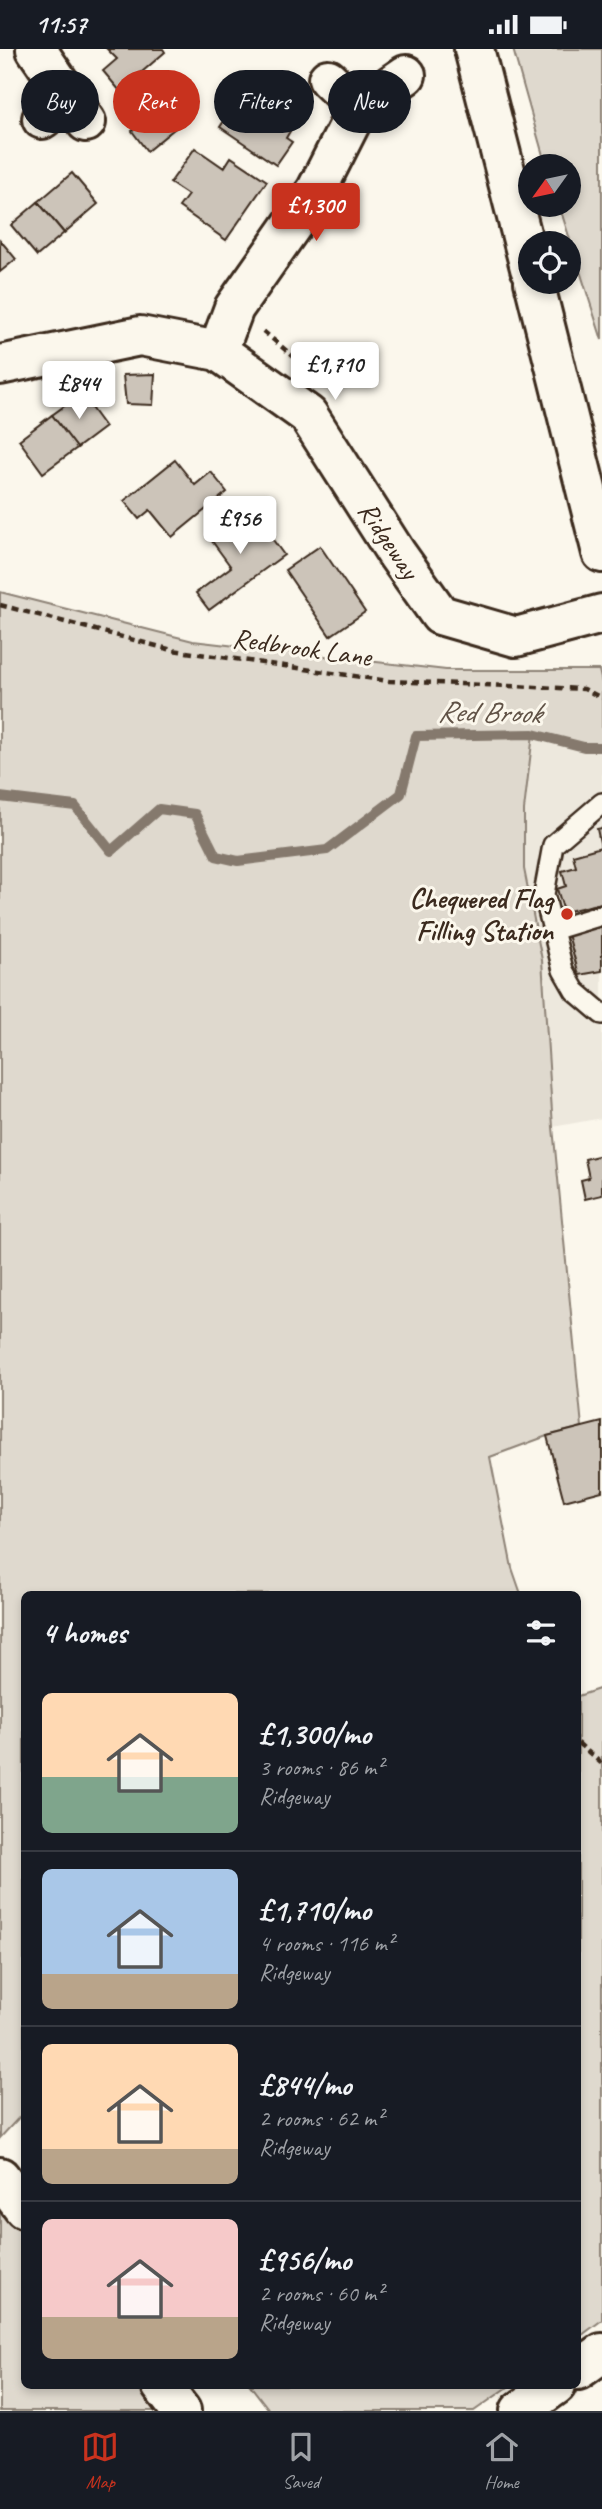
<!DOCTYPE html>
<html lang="en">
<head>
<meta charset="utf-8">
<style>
	:root { --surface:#171b24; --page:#242831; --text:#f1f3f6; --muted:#9ea1a6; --line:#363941; --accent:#c8321e }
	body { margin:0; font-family:Caveat,sans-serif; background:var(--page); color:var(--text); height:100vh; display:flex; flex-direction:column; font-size:26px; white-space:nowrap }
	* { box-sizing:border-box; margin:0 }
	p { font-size:23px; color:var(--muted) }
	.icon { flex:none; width:38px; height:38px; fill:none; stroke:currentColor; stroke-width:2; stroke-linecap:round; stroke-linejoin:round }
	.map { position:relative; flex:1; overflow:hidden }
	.panel { position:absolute; left:21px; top:1542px; width:560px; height:798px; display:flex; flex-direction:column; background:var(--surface); border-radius:10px; box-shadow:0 4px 10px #0003 }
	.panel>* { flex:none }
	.guide { position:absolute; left:21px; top:21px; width:560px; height:63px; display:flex; gap:14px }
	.needle { width:46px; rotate:237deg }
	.tools { position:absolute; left:518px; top:105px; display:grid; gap:14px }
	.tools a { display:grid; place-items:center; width:63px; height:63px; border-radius:50%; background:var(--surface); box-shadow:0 4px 10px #0003; font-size:35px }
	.price { position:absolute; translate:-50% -60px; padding:0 16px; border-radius:7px; background:#fff; color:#222; font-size:23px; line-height:46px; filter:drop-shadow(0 2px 4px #0008) }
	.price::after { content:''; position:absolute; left:50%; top:42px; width:21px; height:16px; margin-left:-10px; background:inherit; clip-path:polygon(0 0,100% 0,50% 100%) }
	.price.active { background:var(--accent); color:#fff }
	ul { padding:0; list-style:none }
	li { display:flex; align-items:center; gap:21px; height:175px; padding:0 21px }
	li+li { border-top:2px solid var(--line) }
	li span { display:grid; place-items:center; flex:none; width:196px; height:140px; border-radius:10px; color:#555 }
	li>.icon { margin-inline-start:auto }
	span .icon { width:84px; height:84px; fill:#fffc; stroke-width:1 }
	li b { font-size:30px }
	h2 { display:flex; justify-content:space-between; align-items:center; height:84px; padding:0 21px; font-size:30px }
	.chip { padding:0 24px; border-radius:32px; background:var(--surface); box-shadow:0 4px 10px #0003; font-size:24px; line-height:63px }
	.chip.active { background:var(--accent); color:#fff }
	.status { display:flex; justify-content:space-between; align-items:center; height:49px; padding:0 35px; background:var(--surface); direction:ltr }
	.status svg { height:19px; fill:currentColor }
	.tabs { display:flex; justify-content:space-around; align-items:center; height:98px; border-top:2px solid var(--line); background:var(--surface); font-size:19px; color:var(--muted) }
	.tabs a { display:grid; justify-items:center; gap:4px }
	.tabs .active { color:var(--accent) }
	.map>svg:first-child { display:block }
	.built { fill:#ede8dd }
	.green { fill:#dfd9ce; stroke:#8d8276; stroke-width:2 }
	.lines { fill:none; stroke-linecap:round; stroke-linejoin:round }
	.stream { stroke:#85796d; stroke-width:10 }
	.building { fill:#ccc4b9; stroke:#3b2a1e; stroke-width:2 }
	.service-casing { stroke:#3b2a1e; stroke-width:24 }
	.minor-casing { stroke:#3b2a1e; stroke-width:44 }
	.tertiary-casing { stroke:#3b2a1e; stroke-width:44 }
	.primary-casing { stroke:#3b2a1e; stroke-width:44 }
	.path { stroke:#3b2a1e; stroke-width:4.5; stroke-dasharray:7 5; stroke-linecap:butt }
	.service { stroke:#fbf7ec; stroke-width:19 }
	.minor { stroke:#fbf7ec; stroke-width:38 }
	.tertiary { stroke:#fbf7ec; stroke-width:38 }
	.primary { stroke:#fbf7ec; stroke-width:38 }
	.poi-dot { fill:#c8321e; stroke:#fbf7ec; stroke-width:2.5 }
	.labels { text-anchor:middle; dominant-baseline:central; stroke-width:6; stroke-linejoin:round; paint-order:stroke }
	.street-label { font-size:28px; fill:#3b2a1e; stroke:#fbf7ec }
	.poi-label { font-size:28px; font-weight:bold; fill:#3b2a1e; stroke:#fbf7ec; text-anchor:end }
	.water-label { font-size:30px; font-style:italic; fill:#605246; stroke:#fbf7ec }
</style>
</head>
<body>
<div class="status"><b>11:57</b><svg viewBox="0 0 49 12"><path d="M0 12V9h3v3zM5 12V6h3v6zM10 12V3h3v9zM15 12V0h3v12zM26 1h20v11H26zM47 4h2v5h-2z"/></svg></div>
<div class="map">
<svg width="602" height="2362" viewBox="0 0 602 2362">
	<rect width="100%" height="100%" fill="#fbf7ec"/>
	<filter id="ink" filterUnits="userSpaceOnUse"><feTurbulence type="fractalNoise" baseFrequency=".0143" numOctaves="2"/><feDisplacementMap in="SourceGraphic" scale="14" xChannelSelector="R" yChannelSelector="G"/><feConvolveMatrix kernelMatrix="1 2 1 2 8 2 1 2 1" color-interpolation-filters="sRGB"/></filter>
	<g filter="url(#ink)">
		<path class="built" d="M 533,685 L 584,698 L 602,698 L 602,1069 L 553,1078 L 542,911 L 524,820 L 524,761 Z"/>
		<g class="green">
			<path d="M 513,0 L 602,0 L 602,291 L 559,156 L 569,156 L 569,117 L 546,117 Z"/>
			<path d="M 0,543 L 193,592 L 446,621 L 599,621 L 602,634 L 602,698 L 584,698 L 533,685 L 524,761 L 524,820 L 542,911 L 553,1078 L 582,1378 L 547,1387 L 490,1408 L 512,1519 L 521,1545 L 24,1545 L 24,2063 L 0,2089 Z"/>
			<path d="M 602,1639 L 602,2271 L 578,2289 L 578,1647 Z"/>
			<path d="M 0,2128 L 24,2160 L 24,2336 L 161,2336 L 181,2362 L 0,2362 Z"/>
			<path d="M 250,2336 L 511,2336 L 474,2362 L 270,2362 Z"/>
		</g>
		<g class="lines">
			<path class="stream" d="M 0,748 L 75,757 L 111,802 L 159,760 L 195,765 L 216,807 L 238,812 L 327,801 L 401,745 L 416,687 L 533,685 L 584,698 L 602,698"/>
		</g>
		<g class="building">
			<path d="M 107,0 L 163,0 L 165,3 L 120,42 L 103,22 L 117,10 Z"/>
			<path d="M 164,34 L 190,67 L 147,102 L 132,82 L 141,75 L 130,61 Z"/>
			<path d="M 243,44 L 293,77 L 286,89 L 292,93 L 276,116 L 220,78 Z"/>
			<path d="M 195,99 L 224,119 L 231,108 L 267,132 L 226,191 L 179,158 L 188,146 L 170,134 Z"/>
			<path d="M 72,124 L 98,155 L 64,184 L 38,153 Z"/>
			<path d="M 38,153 L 64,184 L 37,207 L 11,176 Z"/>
			<path d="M 0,191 L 16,210 L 0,223 Z"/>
			<path d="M 155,325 L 153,356 L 126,355 L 123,326 Z"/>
			<path d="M 81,345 L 105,378 L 77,399 L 52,366 Z"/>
			<path d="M 52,366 L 77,399 L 43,424 L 19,391 Z"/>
			<path d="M 175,411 L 195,436 L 211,423 L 227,443 L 172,488 L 150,461 L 139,470 L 124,452 Z"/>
			<path d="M 249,458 L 284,506 L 209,561 L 196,544 L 231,518 L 209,488 Z"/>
			<path d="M 320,497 L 365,563 L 330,587 L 285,521 Z"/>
			<path d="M 602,779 L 602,854 L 564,863 L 557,840 L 566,837 L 562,822 L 576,818 L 573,806 L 601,798 L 597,780 Z"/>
			<path d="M 602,854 L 602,922 L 579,926 L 568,885 L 594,878 L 589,857 Z"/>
			<path d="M 602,1106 L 602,1146 L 585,1150 L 581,1131 L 589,1129 L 585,1110 Z"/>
			<path d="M 602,1373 L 602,1442 L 564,1452 L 547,1387 Z"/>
		</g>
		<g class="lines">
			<g class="service-casing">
				<g id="service">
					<path d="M 602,754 L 553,796 L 544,845 L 563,921 L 575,942 L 602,965"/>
					<path d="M 553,881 L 602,866"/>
				</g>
			</g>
			<g class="minor-casing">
				<g id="minor">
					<path d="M 36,0 L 86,73"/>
					<path d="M 328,30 L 358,59 L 406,26"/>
					<path d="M 42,70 L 69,49"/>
					<path d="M 218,302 L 234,259 L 316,142 L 358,59"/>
					<path d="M 0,316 L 140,287 L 218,302 L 308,366 L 396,504 L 440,566 L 516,588 L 602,565"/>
					<path d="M 578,2321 L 602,2304"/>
					<path d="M 520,2362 L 556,2336"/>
				</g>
			</g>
			<g class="tertiary-casing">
				<g id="tertiary">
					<path d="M 0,2128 L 24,2160"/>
					<path d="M 161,2336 L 181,2362"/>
				</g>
			</g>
			<g class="primary-casing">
				<g id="primary">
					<path d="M 474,0 L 530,219"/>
					<path d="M 534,233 L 602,504"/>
				</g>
			</g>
			<g class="path">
				<path d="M 263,282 L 294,308"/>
				<path d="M 0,556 L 172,601 L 389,632 L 584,640 L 602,649"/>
				<path d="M 578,1694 L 602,1715"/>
			</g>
			<use href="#service" class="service"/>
			<use href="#minor" class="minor"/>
			<use href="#tertiary" class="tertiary"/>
			<use href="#primary" class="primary"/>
		</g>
	</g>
	<circle class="poi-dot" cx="567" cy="865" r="7"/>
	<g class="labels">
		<g class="street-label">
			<text transform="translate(389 491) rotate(56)">Ridgeway</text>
			<text transform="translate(302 598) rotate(8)">Redbrook Lane</text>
		</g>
		<g class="poi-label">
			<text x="553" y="849">Chequered Flag<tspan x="553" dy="32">Filling Station</tspan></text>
		</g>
		<g class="water-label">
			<text transform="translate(489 663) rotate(1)">Red Brook</text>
		</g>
	</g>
</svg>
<div class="tools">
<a><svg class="needle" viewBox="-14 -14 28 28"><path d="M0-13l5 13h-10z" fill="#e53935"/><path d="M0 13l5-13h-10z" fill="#9ea1a6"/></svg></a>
<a><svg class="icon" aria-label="locate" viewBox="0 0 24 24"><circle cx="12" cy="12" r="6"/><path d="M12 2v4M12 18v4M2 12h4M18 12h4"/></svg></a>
</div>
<b class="price active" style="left:316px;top:194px">£1,300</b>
<b class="price" style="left:335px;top:353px">£1,710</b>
<b class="price" style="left:79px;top:372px">£844</b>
<b class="price" style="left:240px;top:507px">£956</b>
<div class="guide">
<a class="chip">Buy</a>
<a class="chip active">Rent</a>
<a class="chip">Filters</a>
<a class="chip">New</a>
</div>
<section class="panel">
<h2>4 homes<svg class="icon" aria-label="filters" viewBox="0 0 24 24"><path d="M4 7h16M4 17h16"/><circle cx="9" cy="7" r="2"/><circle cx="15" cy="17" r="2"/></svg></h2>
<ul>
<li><span style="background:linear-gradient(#ffd9b3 60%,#7fa58c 0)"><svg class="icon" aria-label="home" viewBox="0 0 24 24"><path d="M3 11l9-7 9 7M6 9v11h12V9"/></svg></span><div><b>£1,300/mo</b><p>3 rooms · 86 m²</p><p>Ridgeway</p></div></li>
<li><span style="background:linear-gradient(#a9c7e8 75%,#b9a48a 0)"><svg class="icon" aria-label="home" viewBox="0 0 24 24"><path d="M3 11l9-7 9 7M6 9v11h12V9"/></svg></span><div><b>£1,710/mo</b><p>4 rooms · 116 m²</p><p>Ridgeway</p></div></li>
<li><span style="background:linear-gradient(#ffd9b3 75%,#b9a48a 0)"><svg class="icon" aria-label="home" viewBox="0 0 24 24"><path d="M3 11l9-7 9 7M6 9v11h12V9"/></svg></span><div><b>£844/mo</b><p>2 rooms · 62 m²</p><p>Ridgeway</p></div></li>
<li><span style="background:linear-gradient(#f6c9c9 70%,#b9a48a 0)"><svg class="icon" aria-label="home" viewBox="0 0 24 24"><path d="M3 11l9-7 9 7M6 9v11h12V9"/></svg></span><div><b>£956/mo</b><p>2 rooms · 60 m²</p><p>Ridgeway</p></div></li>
</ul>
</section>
</div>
<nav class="tabs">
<a class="active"><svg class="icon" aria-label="map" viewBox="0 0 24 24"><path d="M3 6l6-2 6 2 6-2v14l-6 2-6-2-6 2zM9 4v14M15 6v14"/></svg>Map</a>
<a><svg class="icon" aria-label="saved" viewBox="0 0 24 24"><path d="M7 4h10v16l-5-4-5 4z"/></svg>Saved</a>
<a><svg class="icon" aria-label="home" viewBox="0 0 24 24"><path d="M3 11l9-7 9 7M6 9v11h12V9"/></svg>Home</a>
</nav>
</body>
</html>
